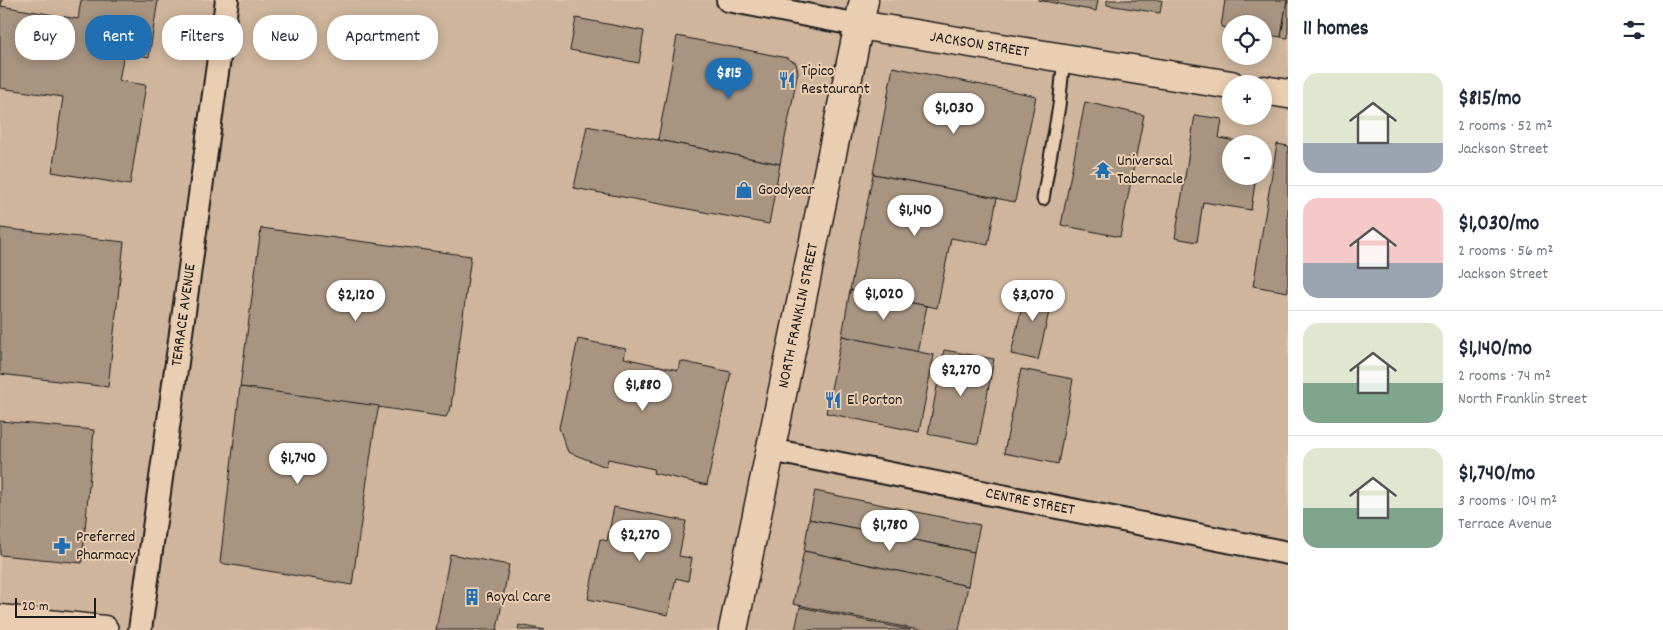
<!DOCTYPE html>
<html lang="en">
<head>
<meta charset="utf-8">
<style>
	:root { --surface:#fff; --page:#f6f6f7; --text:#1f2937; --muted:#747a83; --line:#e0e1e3; --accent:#1f6fb2 }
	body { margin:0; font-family:Dekko,sans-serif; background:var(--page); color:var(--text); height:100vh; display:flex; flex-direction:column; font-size:19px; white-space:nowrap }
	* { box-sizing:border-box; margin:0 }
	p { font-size:16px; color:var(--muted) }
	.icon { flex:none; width:28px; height:28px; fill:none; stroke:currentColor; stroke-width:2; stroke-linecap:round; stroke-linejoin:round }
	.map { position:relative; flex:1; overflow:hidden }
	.sheet { display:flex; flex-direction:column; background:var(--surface); width:375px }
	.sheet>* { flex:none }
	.top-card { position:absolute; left:15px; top:15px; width:475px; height:45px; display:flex; gap:10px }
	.controls { position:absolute; left:1222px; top:15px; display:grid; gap:10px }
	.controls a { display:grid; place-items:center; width:50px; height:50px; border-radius:50%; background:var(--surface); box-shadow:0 2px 12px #0003; font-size:25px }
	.scale { position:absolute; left:15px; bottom:12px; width:81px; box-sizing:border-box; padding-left:5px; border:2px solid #1c1c1c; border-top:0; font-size:14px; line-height:18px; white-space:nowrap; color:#1c1c1c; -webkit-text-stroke:4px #eaceb1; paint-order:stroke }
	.price { position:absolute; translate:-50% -42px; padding:0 11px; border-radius:18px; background:#fff; color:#222; font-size:16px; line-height:32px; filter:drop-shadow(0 1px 2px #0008) }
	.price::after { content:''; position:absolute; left:50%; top:30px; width:15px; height:11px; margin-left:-8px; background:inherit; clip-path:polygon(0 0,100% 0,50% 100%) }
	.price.current { background:var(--accent); color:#fff }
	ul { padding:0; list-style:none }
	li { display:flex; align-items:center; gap:15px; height:125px; padding:0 15px }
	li+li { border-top:1px solid var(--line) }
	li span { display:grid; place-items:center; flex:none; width:140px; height:100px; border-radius:15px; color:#555 }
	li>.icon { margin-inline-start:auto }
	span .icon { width:60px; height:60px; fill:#fffc; stroke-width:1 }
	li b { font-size:21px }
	h2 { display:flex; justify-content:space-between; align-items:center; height:60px; padding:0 15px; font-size:21px }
	.chip { padding:0 18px; border-radius:20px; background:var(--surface); box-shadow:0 2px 12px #0003; font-size:18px; line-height:45px }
	.chip.current { background:var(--accent); color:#fff }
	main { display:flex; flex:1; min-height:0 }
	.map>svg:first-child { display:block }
	.built { fill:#ceb59c; fill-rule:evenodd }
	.building { fill:#a79481; stroke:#1c1c1c }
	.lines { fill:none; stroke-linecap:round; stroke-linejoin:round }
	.lane-casing { stroke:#1c1c1c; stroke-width:15 }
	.street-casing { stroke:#1c1c1c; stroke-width:26 }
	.secondary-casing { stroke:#1c1c1c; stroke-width:31 }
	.primary-casing { stroke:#1c1c1c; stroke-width:31 }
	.lane { stroke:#eaceb1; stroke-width:11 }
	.street { stroke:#eaceb1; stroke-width:22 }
	.secondary { stroke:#eaceb1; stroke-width:28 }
	.primary { stroke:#eaceb1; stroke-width:28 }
	.labels { text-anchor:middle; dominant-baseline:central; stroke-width:4; stroke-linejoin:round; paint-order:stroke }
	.street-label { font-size:16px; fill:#1c1c1c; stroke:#eaceb1 }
	.poi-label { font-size:16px; fill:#1c1c1c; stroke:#eaceb1; text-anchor:start }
</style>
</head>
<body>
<main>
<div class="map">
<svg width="1288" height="630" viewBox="0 0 1288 630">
	<rect width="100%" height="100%" fill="#dec3a8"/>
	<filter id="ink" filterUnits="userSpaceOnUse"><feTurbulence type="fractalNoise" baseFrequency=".02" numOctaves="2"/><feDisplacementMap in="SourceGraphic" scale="10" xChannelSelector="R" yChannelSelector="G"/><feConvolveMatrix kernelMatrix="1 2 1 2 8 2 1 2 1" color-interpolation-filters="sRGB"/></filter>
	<g filter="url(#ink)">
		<path class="built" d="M 0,0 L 1288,0 L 1288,630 L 0,630 ZM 1231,24 L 1264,24 L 1264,56 L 1231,56 ZM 1231,84 L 1264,84 L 1264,116 L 1231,116 ZM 1231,144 L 1264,144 L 1264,176 L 1231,176 Z"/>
		<g class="building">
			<path d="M 0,0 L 2,0 L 1,6 L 78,19 L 81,0 L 158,0 L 149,57 L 124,52 L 119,81 L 146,85 L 130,185 L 52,172 L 63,97 L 0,88 Z"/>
			<path d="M 1038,0 L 1098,0 L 1096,11 Z"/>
			<path d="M 1107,0 L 1162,0 L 1160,13 L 1107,5 Z"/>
			<path d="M 1225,0 L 1287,0 L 1281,37 L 1264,34 L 1264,24 L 1231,24 L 1231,28 L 1221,27 Z"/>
			<path d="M 1287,0 L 1288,0 L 1288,38 L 1281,37 Z"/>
			<path d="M 576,18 L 644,31 L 639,63 L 570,50 Z"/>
			<path d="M 677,36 L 787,58 L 796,63 L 798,72 L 780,164 L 658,140 Z"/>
			<path d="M 893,67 L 1036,96 L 1015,202 L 873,174 Z"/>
			<path d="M 1085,102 L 1144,115 L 1120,237 L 1061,225 Z"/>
			<path d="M 1195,115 L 1222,119 L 1219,138 L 1253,144 L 1231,144 L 1231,176 L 1256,176 L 1251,210 L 1203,202 L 1197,242 L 1175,238 Z"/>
			<path d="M 587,126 L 780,164 L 769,224 L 574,188 Z"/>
			<path d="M 1277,144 L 1288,146 L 1288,292 L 1253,286 Z"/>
			<path d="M 873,174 L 997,198 L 988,245 L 951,238 L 937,308 L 850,290 Z"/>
			<path d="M 0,228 L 124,242 L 108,387 L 0,374 Z"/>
			<path d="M 261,228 L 471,256 L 451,407 L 446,417 L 240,387 Z"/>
			<path d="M 1027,284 L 1054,290 L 1038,360 L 1011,354 Z"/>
			<path d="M 850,290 L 927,306 L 917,352 L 842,336 Z"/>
			<path d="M 842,336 L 934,355 L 919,432 L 826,413 Z"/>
			<path d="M 578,339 L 626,349 L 624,358 L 678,370 L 680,361 L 731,372 L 707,485 L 653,473 L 654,469 L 608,459 L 606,467 L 568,452 L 559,428 Z"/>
			<path d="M 944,350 L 994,359 L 978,444 L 928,434 Z"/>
			<path d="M 1021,369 L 1073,379 L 1058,464 L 1004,453 Z"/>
			<path d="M 240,387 L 379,406 L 375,425 L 352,585 L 220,563 Z"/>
			<path d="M 0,421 L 94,430 L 82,563 L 0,555 Z"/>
			<path d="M 815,491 L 980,525 L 974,552 L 809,519 Z"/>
			<path d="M 614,507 L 686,521 L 679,556 L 692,558 L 688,581 L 676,578 L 668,615 L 588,599 L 600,539 L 607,541 Z"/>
			<path d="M 809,519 L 974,552 L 968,586 L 804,551 Z"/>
			<path d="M 804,551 L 968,586 L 959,630 L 919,630 L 793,604 Z"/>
			<path d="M 450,554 L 509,565 L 497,630 L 436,630 Z"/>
			<path d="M 800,607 L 911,630 L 795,630 Z"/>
			<path d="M 519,625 L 524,626 L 545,630 L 518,630 Z"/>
		</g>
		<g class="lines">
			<g class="lane-casing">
				<path id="lane" d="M 1043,199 L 1059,106 L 1064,58"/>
			</g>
			<g class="street-casing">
				<g id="street">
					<path d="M 728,0 L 859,25"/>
					<path id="s1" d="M 771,450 L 1288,553"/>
					<path id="s2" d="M 140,630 L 227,0"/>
				</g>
			</g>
			<g class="secondary-casing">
				<g id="secondary">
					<path id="s3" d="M 859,25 L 1231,85"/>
					<path d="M 1264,90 L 1288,94"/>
					<path id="s4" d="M 733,630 L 864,0"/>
				</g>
			</g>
			<g class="primary-casing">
				<path id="primary" d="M 0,619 L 104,630"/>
			</g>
			<use href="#lane" class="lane"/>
			<use href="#street" class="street"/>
			<use href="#secondary" class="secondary"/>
			<use href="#primary" class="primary"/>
		</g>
	</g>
	<defs>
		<g id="restaurant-bare" transform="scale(1.35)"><path d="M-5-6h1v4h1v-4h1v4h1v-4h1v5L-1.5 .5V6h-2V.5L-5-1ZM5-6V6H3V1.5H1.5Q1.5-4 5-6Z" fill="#1f6fb2" stroke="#eaceb1" stroke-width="2.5" paint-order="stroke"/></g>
		<g id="temple-bare" transform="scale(1.35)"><path d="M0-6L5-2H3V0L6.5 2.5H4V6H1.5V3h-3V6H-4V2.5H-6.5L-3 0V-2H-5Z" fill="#1f6fb2" stroke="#eaceb1" stroke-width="2.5" paint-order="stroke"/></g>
		<g id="shop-bare" transform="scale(1.35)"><path d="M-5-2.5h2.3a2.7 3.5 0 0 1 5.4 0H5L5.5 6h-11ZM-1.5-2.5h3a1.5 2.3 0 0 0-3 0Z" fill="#1f6fb2" stroke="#eaceb1" stroke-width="2.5" paint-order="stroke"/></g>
		<g id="pharmacy-bare" transform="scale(1.35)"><path d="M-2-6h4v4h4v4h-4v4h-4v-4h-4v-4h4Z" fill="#1f6fb2" stroke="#eaceb1" stroke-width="2.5" paint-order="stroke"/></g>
		<g id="building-bare" transform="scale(1.35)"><path d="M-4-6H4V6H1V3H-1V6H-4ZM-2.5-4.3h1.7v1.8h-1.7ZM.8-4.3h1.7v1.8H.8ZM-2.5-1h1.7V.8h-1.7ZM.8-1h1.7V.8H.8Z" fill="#1f6fb2" stroke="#eaceb1" stroke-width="2.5" paint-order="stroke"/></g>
	</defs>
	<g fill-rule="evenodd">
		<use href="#restaurant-bare" x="787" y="80"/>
		<use href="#temple-bare" x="1103" y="170"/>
		<use href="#shop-bare" x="744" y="190"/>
		<use href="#restaurant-bare" x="833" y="400"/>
		<use href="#pharmacy-bare" x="62" y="546"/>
		<use href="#building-bare" x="472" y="597"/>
	</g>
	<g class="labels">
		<g class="street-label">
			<text stroke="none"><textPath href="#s3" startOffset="122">JACKSON STREET</textPath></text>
			<text stroke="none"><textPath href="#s2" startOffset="318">TERRACE AVENUE</textPath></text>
			<text stroke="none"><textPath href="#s4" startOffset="321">NORTH FRANKLIN STREET</textPath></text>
			<text stroke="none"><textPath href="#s1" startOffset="264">CENTRE STREET</textPath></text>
		</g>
		<g class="poi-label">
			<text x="801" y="71">Tipico<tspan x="801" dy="18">Restaurant</tspan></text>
			<text x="1117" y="161">Universal<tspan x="1117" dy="18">Tabernacle</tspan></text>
			<text x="758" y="190">Goodyear</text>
			<text x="847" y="400">El Porton</text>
			<text x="76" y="537">Preferred<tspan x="76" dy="18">Pharmacy</tspan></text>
			<text x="486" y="597">Royal Care</text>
		</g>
	</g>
</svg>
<div class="controls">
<a><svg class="icon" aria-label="locate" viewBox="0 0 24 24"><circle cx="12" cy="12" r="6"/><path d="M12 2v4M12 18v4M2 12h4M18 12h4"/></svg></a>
<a>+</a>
<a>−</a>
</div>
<div class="scale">20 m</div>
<b class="price current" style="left:729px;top:100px">$815</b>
<b class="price" style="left:954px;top:135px">$1,030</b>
<b class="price" style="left:915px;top:237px">$1,140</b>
<b class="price" style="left:884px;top:321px">$1,020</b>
<b class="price" style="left:356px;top:322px">$2,120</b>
<b class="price" style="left:1033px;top:322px">$3,070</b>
<b class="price" style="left:961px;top:397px">$2,270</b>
<b class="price" style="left:643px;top:412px">$1,880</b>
<b class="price" style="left:298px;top:485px">$1,740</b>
<b class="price" style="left:890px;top:552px">$1,780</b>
<b class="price" style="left:640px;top:562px">$2,270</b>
<div class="top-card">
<a class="chip">Buy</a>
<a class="chip current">Rent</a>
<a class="chip">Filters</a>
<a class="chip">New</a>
<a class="chip">Apartment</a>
</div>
</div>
<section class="sheet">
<h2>11 homes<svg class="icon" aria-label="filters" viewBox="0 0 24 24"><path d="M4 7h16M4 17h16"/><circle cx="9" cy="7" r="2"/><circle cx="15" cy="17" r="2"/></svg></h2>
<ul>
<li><span style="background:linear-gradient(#dfe7d0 70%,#9aa5b1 0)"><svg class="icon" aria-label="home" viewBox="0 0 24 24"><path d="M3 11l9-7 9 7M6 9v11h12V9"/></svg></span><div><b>$815/mo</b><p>2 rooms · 52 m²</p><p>Jackson Street</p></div></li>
<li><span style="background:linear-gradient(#f6c9c9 65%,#9aa5b1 0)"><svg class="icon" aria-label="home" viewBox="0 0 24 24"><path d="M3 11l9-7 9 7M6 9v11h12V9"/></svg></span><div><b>$1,030/mo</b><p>2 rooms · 56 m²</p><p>Jackson Street</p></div></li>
<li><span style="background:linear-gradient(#dfe7d0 60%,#7fa58c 0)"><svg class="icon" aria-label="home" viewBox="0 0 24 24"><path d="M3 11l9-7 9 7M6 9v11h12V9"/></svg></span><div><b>$1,140/mo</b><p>2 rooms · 74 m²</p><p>North Franklin Street</p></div></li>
<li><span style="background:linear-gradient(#dfe7d0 60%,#7fa58c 0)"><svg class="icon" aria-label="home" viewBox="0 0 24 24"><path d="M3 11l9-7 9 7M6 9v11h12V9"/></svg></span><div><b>$1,740/mo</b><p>3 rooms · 104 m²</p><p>Terrace Avenue</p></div></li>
</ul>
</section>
</main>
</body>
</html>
